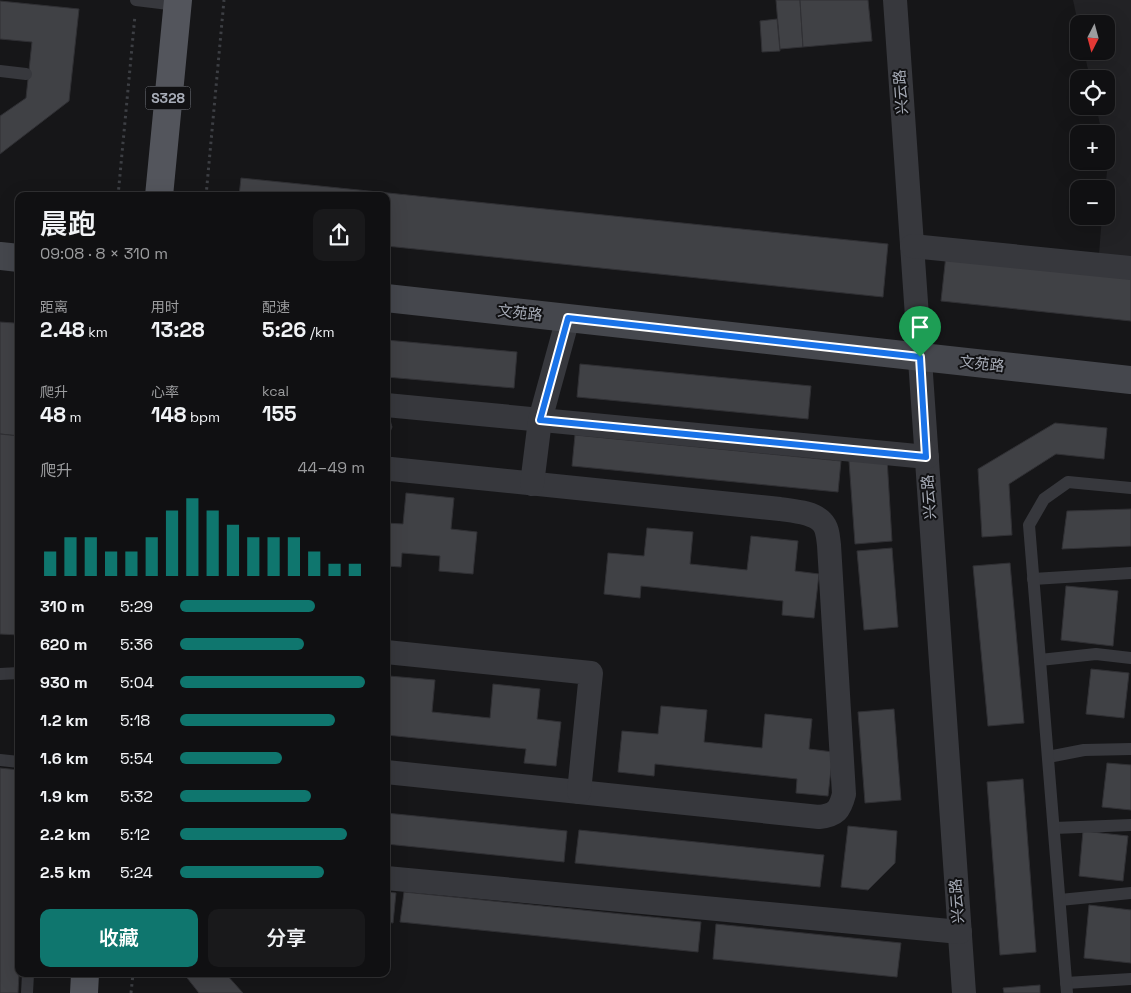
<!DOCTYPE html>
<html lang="zh">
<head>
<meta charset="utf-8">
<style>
	body { margin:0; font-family:"Space Grotesk","Noto Sans SC",sans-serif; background:#19191b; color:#f1f3f6; height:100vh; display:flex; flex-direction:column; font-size:19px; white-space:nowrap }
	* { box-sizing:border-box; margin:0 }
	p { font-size:16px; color:#9c9d9f }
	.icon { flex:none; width:28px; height:28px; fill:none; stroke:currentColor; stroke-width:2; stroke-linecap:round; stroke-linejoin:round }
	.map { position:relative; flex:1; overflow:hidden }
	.panel { position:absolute; left:15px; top:192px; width:375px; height:785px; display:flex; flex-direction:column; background:#101012; border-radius:10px; box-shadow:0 5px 20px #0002,0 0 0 1px #303032 }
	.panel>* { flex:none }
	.needle { width:32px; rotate:186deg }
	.tools { position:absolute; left:1070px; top:15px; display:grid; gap:10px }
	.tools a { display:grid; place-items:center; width:45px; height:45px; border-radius:10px; background:#101012; box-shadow:0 5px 20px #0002,0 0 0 1px #303032; font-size:25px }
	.pin { position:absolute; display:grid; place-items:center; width:42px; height:42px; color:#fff; margin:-51px -21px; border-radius:50% 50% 50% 0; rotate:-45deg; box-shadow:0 0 5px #0007 }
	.pin .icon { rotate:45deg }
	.round { display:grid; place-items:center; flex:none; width:52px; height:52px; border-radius:10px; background:#19191b }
	.summary { display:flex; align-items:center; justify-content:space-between; height:85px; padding:0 25px }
	h1 { font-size:28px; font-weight:600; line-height:38px }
	.metrics { display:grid; grid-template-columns:repeat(3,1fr); gap:8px; height:85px; padding:5px 25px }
	.metrics div { display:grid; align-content:center }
	.metrics b { font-size:21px; font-weight:600 }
	.metrics small { font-size:14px; font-weight:400 }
	.metrics p { font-size:14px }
	.chart { height:140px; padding:10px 25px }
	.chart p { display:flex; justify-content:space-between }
	.chart svg { width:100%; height:90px; margin-top:5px; stroke:#0f766e; stroke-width:6 }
	.primary-button { display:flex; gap:10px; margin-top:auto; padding:10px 25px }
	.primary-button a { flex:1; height:58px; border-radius:10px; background:#0f766e; color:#fff; font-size:20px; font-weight:600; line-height:58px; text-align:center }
	.primary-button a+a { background:#19191b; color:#f1f3f6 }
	ul { padding:0 25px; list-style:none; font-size:16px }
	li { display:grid; grid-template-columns:80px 60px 1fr; align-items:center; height:38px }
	li i { height:12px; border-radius:6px; background:#0f766e }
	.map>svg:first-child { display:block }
	.built { fill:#222225 }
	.building { fill:#404145; stroke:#303034 }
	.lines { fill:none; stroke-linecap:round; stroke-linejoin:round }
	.path { stroke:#3d3f44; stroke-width:3; stroke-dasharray:2.5 4; stroke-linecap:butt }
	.lane { stroke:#37383d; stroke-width:12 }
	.street { stroke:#37383d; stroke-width:24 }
	.secondary { stroke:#45474d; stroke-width:28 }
	.primary { stroke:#53555c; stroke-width:28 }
	.route-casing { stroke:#fff; stroke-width:10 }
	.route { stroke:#1a73e8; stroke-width:6 }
	.labels { text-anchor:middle; stroke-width:4; stroke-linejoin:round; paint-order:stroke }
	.shield { fill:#111113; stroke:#7b7e86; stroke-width:1 }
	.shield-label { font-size:14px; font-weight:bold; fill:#a8adb8 }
	.street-label { font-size:15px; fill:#a8adb8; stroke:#111113 }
</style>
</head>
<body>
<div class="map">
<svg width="1131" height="993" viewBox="0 0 1131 993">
	<rect width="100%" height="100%" fill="#161618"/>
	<!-- built -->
	<path class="built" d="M1073,0h58v258l-32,-4 3,-38h4l-1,-27 3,-26 -2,-8v-21h-4l-6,-28h10v-27h-16l-6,-28h22v-27h-27v4z"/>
	<!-- building -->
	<g class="building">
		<path d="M776,0h24l3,47 -23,2z"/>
		<path d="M800,0h68l4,41 -69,6z"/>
		<path d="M0,1l79,8 -10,92 -69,53v-38l26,-18 6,-56 -32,-3z"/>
		<path d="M777,19l3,32 -18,1 -2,-31z"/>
		<path d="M241,178l647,66 -5,53 -497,-51v-50h-147z"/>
		<path d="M946,255l185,20v46l-190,-20z"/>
		<path d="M0,322l14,1 5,6v107l-19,-2z"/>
		<path d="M386,340l131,12 -3,36 -128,-11z"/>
		<path d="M580,364l231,22 -3,33 -231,-22z"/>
		<path d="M386,413h2l4,14 -6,15z"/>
		<path d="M1055,423l52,5 -3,31 -48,-5 -47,30 3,51 -30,2 -4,-68z"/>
		<path d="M0,434l19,2v199l-19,-1z"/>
		<path d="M575,435l266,26 -3,31 -266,-26z"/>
		<path d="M887,458l5,83 -37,3 -6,-83z"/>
		<path d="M406,493l48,5 -3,31 26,3 -4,42 -34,-3 1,-15 -38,-3 -1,14 -15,-1v-43l17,1z"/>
		<path d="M1131,509v37l-69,3 5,-38z"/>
		<path d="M647,528l46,4 -3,32 57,6 4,-34 47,5 -3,30 24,3 -5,44 -32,-3 1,-14 -142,-15 -1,12 -36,-4 4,-41 36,3z"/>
		<path d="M892,548l6,79 -34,3 -7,-79z"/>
		<path d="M1010,563l14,160 -36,3 -15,-160z"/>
		<path d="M1066,586l52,5 -5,55 -52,-6z"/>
		<path d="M1091,669l38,4 -5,45 -38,-4z"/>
		<path d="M389,676l46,4 -3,32 58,6 3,-34 47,5 -3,30 24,3 -5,44 -32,-3 2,-14 -140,-14v-33z"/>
		<path d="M661,706l46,4 -3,32 58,6 3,-34 47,5 -3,30 24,3 -5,44 -32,-3 1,-14 -142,-15 -1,12 -36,-4 4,-41 36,3z"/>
		<path d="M894,709l7,91 -36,3 -7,-91z"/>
		<path d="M1107,763l24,2v45l-29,-3z"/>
		<path d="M0,768l19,2v204l-1,19h-18z"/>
		<path d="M1023,779l13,173 -36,3 -13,-173z"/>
		<path d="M386,813l181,18 -3,31 -178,-18z"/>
		<path d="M848,826l49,5 -2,32 -27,27 -27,-3z"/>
		<path d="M579,830l245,25 -4,32 -245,-24z"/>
		<path d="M1083,831l45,5 -5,45 -44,-5z"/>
		<path d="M386,892l10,1 -3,30 -7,-1z"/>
		<path d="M404,892l297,30 -3,30 -298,-30z"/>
		<path d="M1089,905l42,5v53l-47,-5z"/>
		<path d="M716,924l185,19 -4,34 -184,-18z"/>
		<path d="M184,974h42l17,19h-44z"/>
		<path d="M1040,985v8h-36l-1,-5z"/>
	</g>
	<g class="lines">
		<!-- path -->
		<g class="path">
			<path d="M118,196l17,-181"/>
			<path d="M206,196l18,-196"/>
			<path d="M131,993l2,-19"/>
		</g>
		<!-- lane -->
		<g class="lane">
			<path d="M136,0l41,5"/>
			<path d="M0,71l26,3"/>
			<path d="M1033,579l98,-6"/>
			<path d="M1040,660l56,-6 35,4"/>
			<path d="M0,674l19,-1"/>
			<path d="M1048,757l36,-7 47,-1"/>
			<path d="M0,760l19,2"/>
			<path d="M1054,828l77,-3"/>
			<path d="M1060,900l71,-7"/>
			<path d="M1066,983l65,-4"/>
			<path d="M27,993l1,-19"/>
			<path d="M1067,993l-38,-468 15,-26 24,-17 63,6"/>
		</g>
		<!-- street -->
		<g class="street">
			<path d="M895,0l69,993"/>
			<path d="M912,246l219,22"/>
			<path d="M386,405l541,52"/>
			<path d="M386,470l5,-1 389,40c13,2 33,3 42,13 6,6 6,16 7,23l15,249c-4,16 -8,21 -25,23l-433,-45"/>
			<path d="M532,484l8,-64 28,-102"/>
			<path d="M386,652l205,21 -12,119"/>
			<path d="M386,878l574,54"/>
		</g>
		<!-- secondary -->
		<g class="secondary">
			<path d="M0,256l19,2"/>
			<path d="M386,298l745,82"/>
		</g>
		<!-- primary -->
		<g class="primary">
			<path d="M159,196l19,-196"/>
			<path d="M84,993l1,-19"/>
		</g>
	</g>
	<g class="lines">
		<defs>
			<path id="route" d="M568,318l352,39 6,100 -386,-37z"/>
		</defs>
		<!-- route casing -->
		<use href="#route" class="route-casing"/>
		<!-- route -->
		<use href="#route" class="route"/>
	</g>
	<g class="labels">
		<!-- shield labels -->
		<rect class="shield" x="145.5" y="86.5" width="45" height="23" rx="4"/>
		<g class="shield-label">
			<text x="168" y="103">S328</text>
		</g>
		<!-- street labels -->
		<g class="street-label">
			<text transform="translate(901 92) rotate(-94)" y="5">兴云路</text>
			<text transform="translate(520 313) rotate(6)" y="5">文苑路</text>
			<text transform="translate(982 364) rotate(6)" y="5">文苑路</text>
			<text transform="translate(929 497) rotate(-94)" y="5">兴云路</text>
			<text transform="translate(957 901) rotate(-94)" y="5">兴云路</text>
		</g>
	</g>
</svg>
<div class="tools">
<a><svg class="needle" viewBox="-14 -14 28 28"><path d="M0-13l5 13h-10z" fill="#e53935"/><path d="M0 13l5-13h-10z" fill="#9c9d9f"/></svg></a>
<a><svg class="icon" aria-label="locate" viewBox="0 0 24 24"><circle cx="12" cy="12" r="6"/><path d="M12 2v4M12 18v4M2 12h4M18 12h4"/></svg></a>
<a>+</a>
<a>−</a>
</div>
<div class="pin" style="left:920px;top:357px;background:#1e9e55"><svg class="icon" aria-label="arrive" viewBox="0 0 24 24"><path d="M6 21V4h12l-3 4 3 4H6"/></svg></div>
<section class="panel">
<div class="summary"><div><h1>晨跑</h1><p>09:08 · 8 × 310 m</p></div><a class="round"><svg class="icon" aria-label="share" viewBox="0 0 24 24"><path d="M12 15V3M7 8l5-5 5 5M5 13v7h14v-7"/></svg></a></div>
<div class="metrics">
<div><p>距离</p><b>2.48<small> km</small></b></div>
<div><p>用时</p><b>13:28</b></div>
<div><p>配速</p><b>5:26<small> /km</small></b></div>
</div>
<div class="metrics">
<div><p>爬升</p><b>48<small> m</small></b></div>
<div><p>心率</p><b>148<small> bpm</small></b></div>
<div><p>kcal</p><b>155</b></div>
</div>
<div class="chart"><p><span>爬升</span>44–49 m</p>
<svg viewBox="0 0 160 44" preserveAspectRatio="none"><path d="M5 44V32M15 44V25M25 44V25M35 44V32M45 44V32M55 44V25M65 44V12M75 44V6M85 44V12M95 44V19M105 44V25M115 44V25M125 44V25M135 44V32M145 44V38M155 44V38"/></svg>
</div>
<ul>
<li><b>310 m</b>5:29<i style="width:73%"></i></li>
<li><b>620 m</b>5:36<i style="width:67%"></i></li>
<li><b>930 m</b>5:04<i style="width:100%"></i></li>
<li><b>1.2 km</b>5:18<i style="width:84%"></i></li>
<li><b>1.6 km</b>5:54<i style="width:55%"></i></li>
<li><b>1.9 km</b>5:32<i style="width:71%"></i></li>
<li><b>2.2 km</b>5:12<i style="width:90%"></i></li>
<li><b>2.5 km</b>5:24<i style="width:78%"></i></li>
</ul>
<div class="primary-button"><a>收藏</a><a>分享</a></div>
</section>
</div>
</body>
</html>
